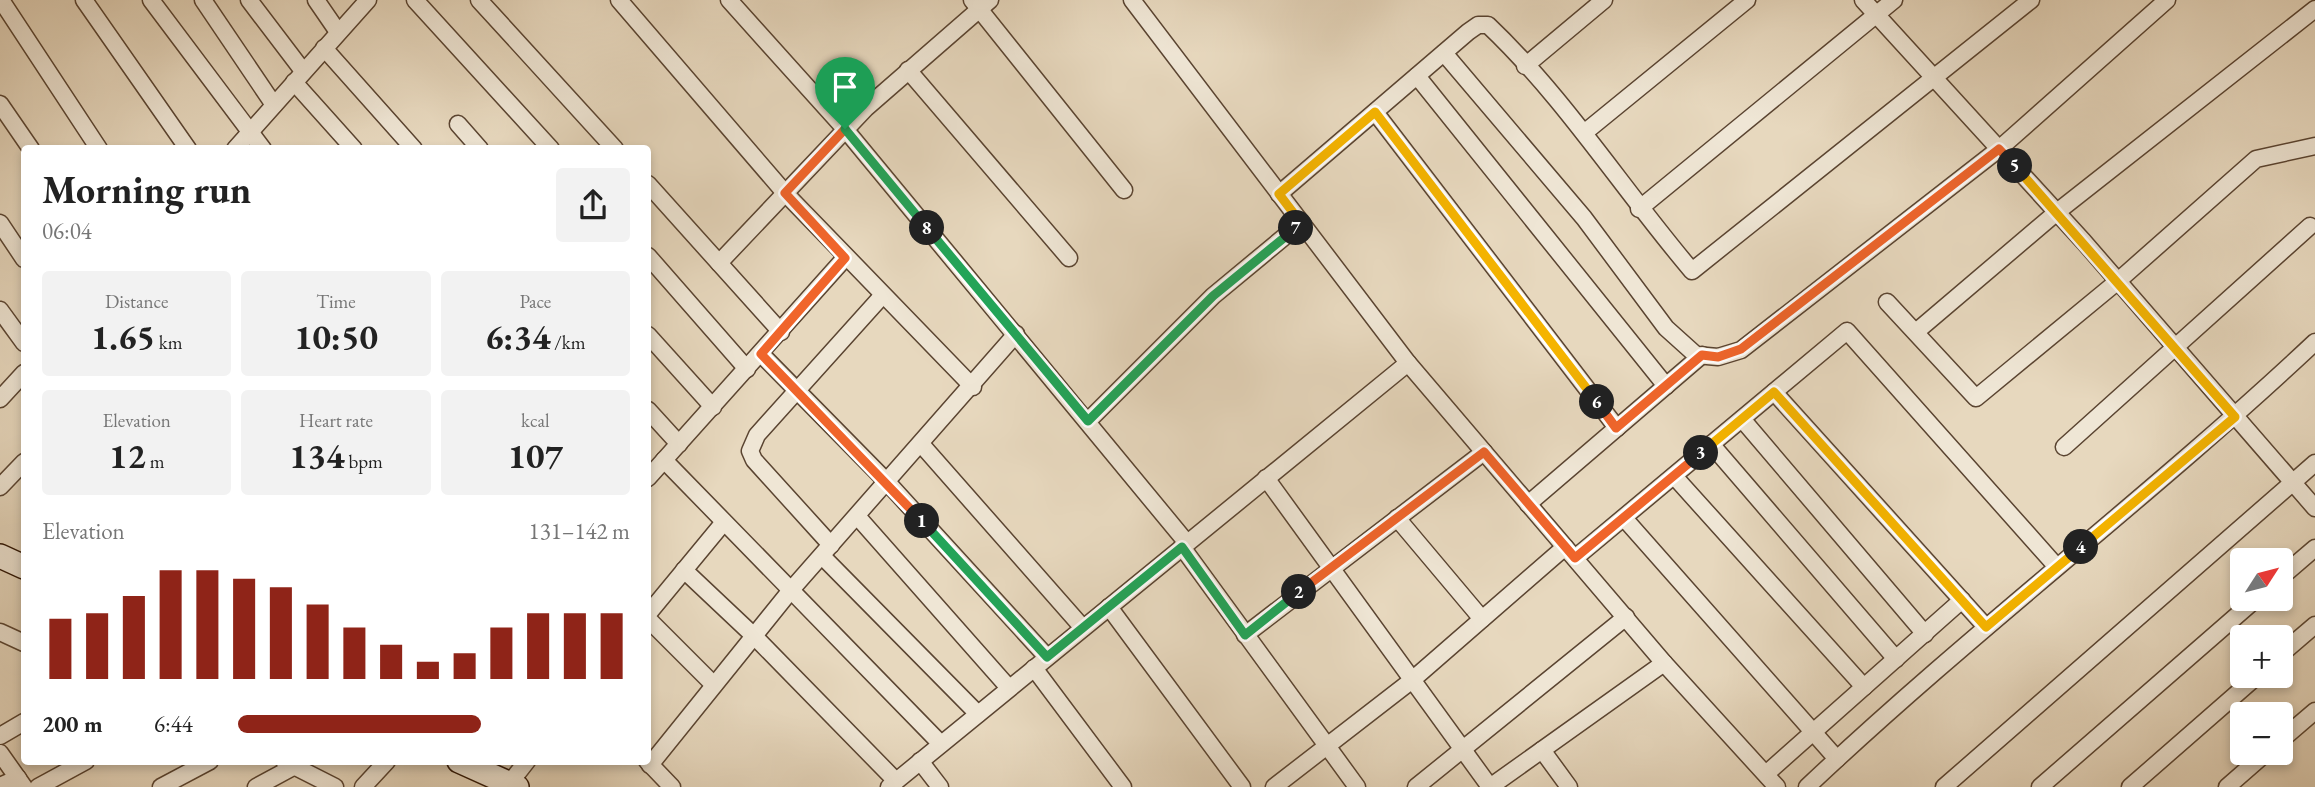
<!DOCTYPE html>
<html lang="en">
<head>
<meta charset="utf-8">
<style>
	body { margin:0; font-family:"EB Garamond",serif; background:#f2f2f2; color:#222; height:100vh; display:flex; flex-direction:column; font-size:26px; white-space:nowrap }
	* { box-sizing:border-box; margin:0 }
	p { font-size:23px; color:#767676 }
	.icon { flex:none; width:38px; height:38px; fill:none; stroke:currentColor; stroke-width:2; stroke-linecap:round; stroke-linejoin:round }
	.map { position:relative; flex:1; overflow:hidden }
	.details { position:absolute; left:21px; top:145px; width:630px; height:620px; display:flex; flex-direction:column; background:#fff; border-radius:7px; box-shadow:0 4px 10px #0003 }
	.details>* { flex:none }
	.needle { width:46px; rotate:54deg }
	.fabs { position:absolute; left:2230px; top:548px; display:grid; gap:14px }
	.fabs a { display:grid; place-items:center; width:63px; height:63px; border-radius:7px; background:#fff; box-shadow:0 4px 10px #0003; font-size:35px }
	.pin { position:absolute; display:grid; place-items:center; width:60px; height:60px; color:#fff; margin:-72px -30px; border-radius:50% 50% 50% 0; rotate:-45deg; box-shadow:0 0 7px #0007 }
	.pin .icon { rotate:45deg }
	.km { position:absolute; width:35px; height:35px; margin:-18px; border-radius:50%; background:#222; color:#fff; font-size:19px; line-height:35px; text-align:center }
	.round { display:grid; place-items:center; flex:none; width:74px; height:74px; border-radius:7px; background:#f2f2f2 }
	.head { display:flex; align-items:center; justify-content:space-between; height:119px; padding:0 21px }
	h1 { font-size:38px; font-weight:700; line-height:52px }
	.metrics { display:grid; grid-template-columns:repeat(3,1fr); gap:10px; height:119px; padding:7px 21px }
	.metrics div { display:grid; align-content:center; border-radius:7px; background:#f2f2f2; text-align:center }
	.metrics b { font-size:35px; font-weight:700 }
	.metrics small { font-size:19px; font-weight:400 }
	.metrics p { font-size:19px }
	.chart { height:196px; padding:14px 21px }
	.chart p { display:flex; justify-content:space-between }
	.chart svg { width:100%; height:126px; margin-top:7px; stroke:#8f2418; stroke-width:6 }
	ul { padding:0 21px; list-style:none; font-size:23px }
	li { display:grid; grid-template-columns:112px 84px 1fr; align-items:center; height:52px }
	li i { height:18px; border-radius:9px; background:#8f2418 }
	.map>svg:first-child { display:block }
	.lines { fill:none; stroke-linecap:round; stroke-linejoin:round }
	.street-casing { stroke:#5a4431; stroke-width:19 }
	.secondary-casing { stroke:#2b1202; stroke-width:26 }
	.street { stroke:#efe6d5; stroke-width:16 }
	.secondary { stroke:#efe6d5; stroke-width:23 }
	.split-1-casing { stroke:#fff; stroke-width:14 }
	.split-2-casing { stroke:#fff; stroke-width:14 }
	.split-3-casing { stroke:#fff; stroke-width:14 }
	.split-4-casing { stroke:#fff; stroke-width:14 }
	.split-5-casing { stroke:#fff; stroke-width:14 }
	.split-6-casing { stroke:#fff; stroke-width:14 }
	.split-7-casing { stroke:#fff; stroke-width:14 }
	.split-8-casing { stroke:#fff; stroke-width:14 }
	.split-9-casing { stroke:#fff; stroke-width:14 }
	.split-1 { stroke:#f0652b; stroke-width:9 }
	.split-2 { stroke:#22a559; stroke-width:9 }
	.split-3 { stroke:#f0652b; stroke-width:9 }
	.split-4 { stroke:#f5b400; stroke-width:9 }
	.split-5 { stroke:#f5b400; stroke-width:9 }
	.split-6 { stroke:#f0652b; stroke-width:9 }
	.split-7 { stroke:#f5b400; stroke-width:9 }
	.split-8 { stroke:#22a559; stroke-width:9 }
	.split-9 { stroke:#22a559; stroke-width:9 }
</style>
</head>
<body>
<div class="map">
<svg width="2315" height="787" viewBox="0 0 2315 787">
	<rect width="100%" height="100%" fill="#e7d8be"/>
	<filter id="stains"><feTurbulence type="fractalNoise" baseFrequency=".00286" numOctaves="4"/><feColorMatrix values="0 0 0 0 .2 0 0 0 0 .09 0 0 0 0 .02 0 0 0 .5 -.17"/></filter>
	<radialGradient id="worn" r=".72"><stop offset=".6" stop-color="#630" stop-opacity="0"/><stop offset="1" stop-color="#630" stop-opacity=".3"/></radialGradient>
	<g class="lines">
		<defs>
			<g id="street">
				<path d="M1,0l98,149"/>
				<path d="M84,0l104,149"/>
				<path d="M151,0l112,149"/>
				<path d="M203,0l71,105"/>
				<path d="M249,0l54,71"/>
				<path d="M316,0l22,32"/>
				<path d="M415,0l136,149"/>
				<path d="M479,0l136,149"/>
				<path d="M619,0l166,193 188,194"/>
				<path d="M729,0l116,129 342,414"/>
				<path d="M972,0l152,190"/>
				<path d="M1863,0l221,242 231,266"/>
				<path d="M324,48l90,101"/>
				<path d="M1444,53l140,165 82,110 30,27 22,2 23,-7 258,-201 168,-149"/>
				<path d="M1525,66l79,-66"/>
				<path d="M908,70l161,188"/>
				<path d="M1417,76l249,310"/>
				<path d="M294,82l60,67"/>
				<path d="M0,104l31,45"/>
				<path d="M1375,112l242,316"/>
				<path d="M458,124l22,25"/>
				<path d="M1584,133l163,-133"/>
				<path d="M235,149l133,-149"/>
				<path d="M648,184l133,148"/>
				<path d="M1279,194l189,-162 10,-7h10c77,73 135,165 204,246l339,-271"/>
				<path d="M1639,209l255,-209"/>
				<path d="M0,223l24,36"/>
				<path d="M648,256l99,113"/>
				<path d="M719,263l147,-155 124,-108"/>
				<path d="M1887,302l89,96 142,-117 138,-122 59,-13"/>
				<path d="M0,310l24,33"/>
				<path d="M1917,331l140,-119 258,-203"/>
				<path d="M648,335l65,72"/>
				<path d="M761,354l126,128 160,175"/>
				<path d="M1408,363l256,300 113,124"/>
				<path d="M1774,392l212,235"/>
				<path d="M0,399l24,-26"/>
				<path d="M648,410l31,34"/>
				<path d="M1742,419l183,215"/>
				<path d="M1088,421l125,-125 88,-73"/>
				<path d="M921,444l162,184"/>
				<path d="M1711,444l185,215"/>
				<path d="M2064,447l246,-221"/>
				<path d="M664,460l277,284"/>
				<path d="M1674,476l190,211"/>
				<path d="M648,478l197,-220"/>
				<path d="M1266,478l224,309 174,-124"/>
				<path d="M0,487l24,-25"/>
				<path d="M1528,504l174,-149"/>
				<path d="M857,516l152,172"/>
				<path d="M1397,518l85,101"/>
				<path d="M1624,518l213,241"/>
				<path d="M831,545l-77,-85 -4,-9 7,-16 125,-139"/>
				<path d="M1182,547l175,240"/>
				<path d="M822,556l156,158"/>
				<path d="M1575,558l272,-227 210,236"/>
				<path d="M684,570l70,66 142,145"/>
				<path d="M2280,578l35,-30"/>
				<path d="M1109,607l133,180"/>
				<path d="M648,614l76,-92"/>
				<path d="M648,619l66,66"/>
				<path d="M0,632l24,11"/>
				<path d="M1245,635l239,-183"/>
				<path d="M2280,655l35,-30"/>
				<path d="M1034,668l89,119"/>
				<path d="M0,736l24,-14"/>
				<path d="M2280,741l35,-30"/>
				<path d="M1542,750l27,37"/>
				<path d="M0,753l24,34"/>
				<path d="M284,761l51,26"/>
				<path d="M647,761l25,26"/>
				<path d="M920,761l20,26"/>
				<path d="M650,765l141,-175 225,-256"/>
				<path d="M1767,773l195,-173"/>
				<path d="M509,784l18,-23"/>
				<path d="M0,786l18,-8"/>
				<path d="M38,787l48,-26"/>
				<path d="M161,787l49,-26"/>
				<path d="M256,787l39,-21"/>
				<path d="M363,787l24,-26"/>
				<path d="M889,787l519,-424 -276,-363"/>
				<path d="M1274,787l137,-106 154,-134"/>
				<path d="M1416,787l210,-170"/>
				<path d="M1807,787c164,-155 344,-291 508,-445"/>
				<path d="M1944,787l371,-324"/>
				<path d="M2040,787l217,-189"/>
				<path d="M2130,787l127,-111"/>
				<path d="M2227,787l40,-35"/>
			</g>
			<g id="secondary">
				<path d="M0,556l24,11"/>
				<path d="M459,761l58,26"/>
			</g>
		</defs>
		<!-- street casing -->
		<use href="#street" class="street-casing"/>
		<!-- secondary casing -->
		<use href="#secondary" class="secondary-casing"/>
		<!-- street -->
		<use href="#street" class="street"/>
		<!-- secondary -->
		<use href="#secondary" class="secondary"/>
	</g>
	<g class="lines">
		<defs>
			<path id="split-1" d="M845,129l-60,64 60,65 -84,96 161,167"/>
			<path id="split-2" d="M922,521l125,136 135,-110 63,88 54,-43"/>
			<path id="split-3" d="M1299,592l185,-140 91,106 126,-105"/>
			<path id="split-4" d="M1701,453l73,-61 212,235 95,-80"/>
			<path id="split-5" d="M2015,166l220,251 -154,130"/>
			<path id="split-6" d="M1597,402l19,26 86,-73 16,2 23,-8 258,-200 16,17"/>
			<path id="split-7" d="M1296,228l5,-5 -22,-29 96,-82 222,290"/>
			<path id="split-8" d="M927,228l161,193 125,-125 83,-68"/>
			<path id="split-9" d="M845,129l82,99"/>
		</defs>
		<!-- split-1 casing -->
		<use href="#split-1" class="split-1-casing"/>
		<!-- split-2 casing -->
		<use href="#split-2" class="split-2-casing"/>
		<!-- split-3 casing -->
		<use href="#split-3" class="split-3-casing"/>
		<!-- split-4 casing -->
		<use href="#split-4" class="split-4-casing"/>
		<!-- split-5 casing -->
		<use href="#split-5" class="split-5-casing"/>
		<!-- split-6 casing -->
		<use href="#split-6" class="split-6-casing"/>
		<!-- split-7 casing -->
		<use href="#split-7" class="split-7-casing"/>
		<!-- split-8 casing -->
		<use href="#split-8" class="split-8-casing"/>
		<!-- split-9 casing -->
		<use href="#split-9" class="split-9-casing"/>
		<!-- split-1 -->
		<use href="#split-1" class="split-1"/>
		<!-- split-2 -->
		<use href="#split-2" class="split-2"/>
		<!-- split-3 -->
		<use href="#split-3" class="split-3"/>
		<!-- split-4 -->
		<use href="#split-4" class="split-4"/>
		<!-- split-5 -->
		<use href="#split-5" class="split-5"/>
		<!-- split-6 -->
		<use href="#split-6" class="split-6"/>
		<!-- split-7 -->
		<use href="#split-7" class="split-7"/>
		<!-- split-8 -->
		<use href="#split-8" class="split-8"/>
		<!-- split-9 -->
		<use href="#split-9" class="split-9"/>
	</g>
	<rect width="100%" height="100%" filter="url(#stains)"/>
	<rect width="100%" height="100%" fill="url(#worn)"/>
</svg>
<div class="fabs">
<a><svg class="needle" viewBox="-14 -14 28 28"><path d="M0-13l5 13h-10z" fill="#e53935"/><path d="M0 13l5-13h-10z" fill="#767676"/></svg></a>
<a>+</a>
<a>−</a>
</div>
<div class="pin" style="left:845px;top:129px;background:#1e9e55"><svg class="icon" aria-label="arrive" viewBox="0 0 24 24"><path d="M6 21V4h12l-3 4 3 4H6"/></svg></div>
<b class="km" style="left:922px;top:521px">1</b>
<b class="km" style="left:1299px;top:592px">2</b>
<b class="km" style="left:1701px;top:453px">3</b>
<b class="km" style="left:2081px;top:547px">4</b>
<b class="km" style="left:2015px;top:166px">5</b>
<b class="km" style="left:1597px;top:402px">6</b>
<b class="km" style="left:1296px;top:228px">7</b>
<b class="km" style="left:927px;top:228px">8</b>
<section class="details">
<div class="head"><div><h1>Morning run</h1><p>06:04</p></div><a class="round"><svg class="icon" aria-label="share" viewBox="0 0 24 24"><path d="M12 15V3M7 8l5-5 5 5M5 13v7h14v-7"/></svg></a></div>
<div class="metrics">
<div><p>Distance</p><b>1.65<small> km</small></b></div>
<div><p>Time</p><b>10:50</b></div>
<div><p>Pace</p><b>6:34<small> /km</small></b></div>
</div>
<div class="metrics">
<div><p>Elevation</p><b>12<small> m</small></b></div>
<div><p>Heart rate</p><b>134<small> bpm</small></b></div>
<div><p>kcal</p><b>107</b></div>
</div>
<div class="chart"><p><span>Elevation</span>131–142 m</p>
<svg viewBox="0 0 160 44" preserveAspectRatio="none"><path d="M5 44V23M15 44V21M25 44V15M35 44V6M45 44V6M55 44V9M65 44V12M75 44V18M85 44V26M95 44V32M105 44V38M115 44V35M125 44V26M135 44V21M145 44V21M155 44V21"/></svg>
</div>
<ul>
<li><b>200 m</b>6:44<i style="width:62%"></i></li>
</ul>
</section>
</div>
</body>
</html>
